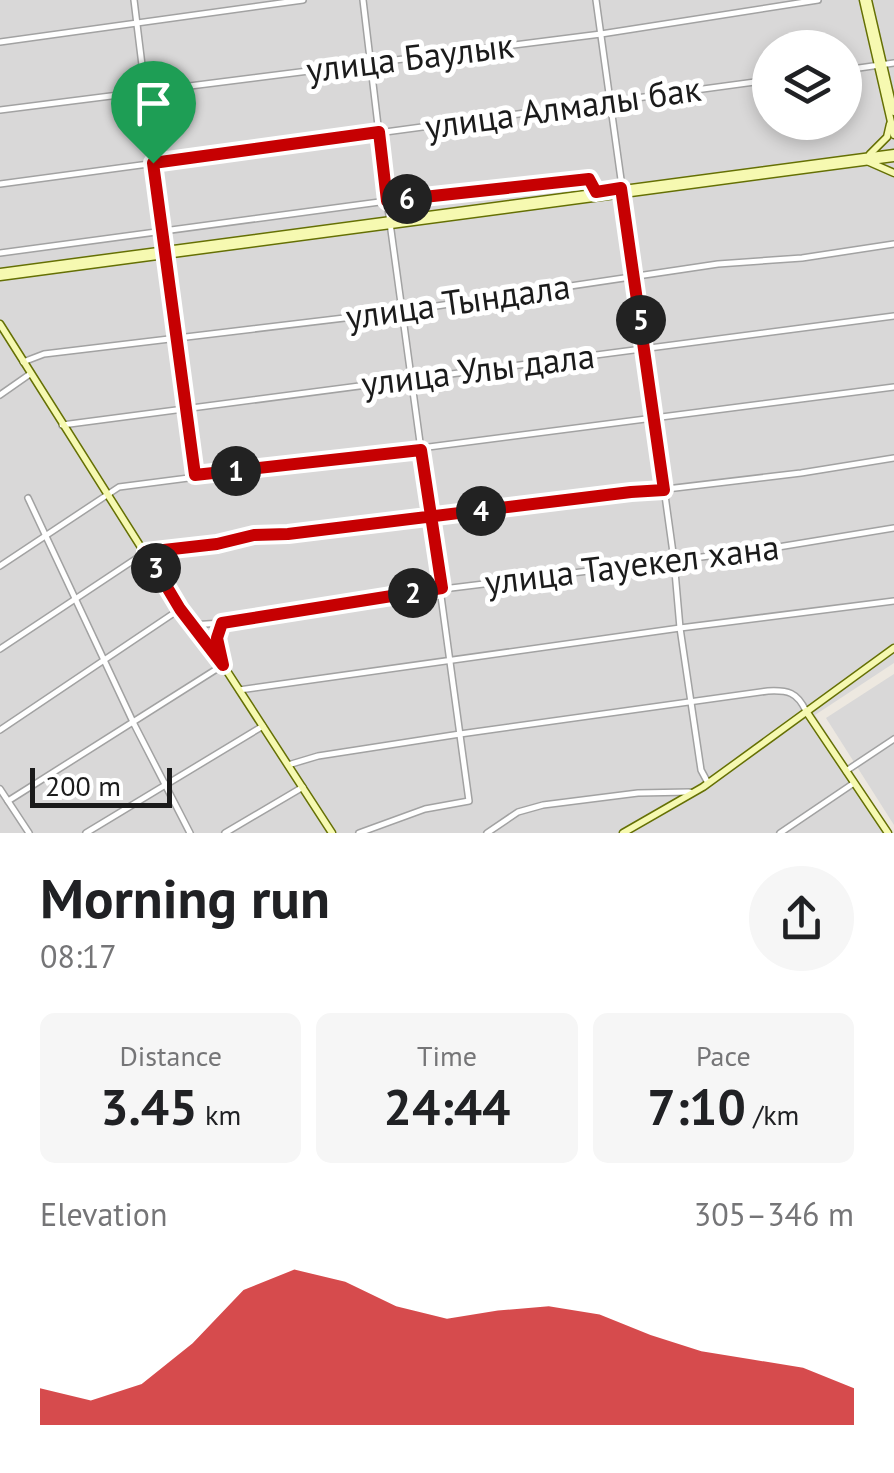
<!DOCTYPE html>
<html lang="en">
<head>
<meta charset="utf-8">
<style>
	body { margin:0; font-family:"PT Sans",sans-serif; background:#f6f6f6; color:#202124; height:100vh; display:flex; flex-direction:column; font-size:38px; white-space:nowrap }
	* { box-sizing:border-box; margin:0 }
	p { font-size:32px; color:#757577 }
	.icon { flex:none; width:55px; height:55px; fill:none; stroke:currentColor; stroke-width:2; stroke-linecap:round; stroke-linejoin:round }
	.map { position:relative; height:833px; overflow:hidden }
	.side { display:flex; flex-direction:column; background:#fff; flex:1 }
	.side>* { flex:none }
	.tools { position:absolute; left:752px; top:30px; display:grid; gap:20px }
	.tools a { display:grid; place-items:center; width:110px; height:110px; border-radius:50%; background:#fff; box-shadow:0 5px 15px #0003; font-size:50px }
	.scale { position:absolute; left:30px; bottom:25px; width:142px; box-sizing:border-box; padding-left:10px; border:5px solid #1b1b1b; border-top:0; font-size:28px; line-height:35px; white-space:nowrap; color:#1b1b1b; -webkit-text-stroke:8px #fff; paint-order:stroke }
	.pin { position:absolute; display:grid; place-items:center; width:85px; height:85px; color:#fff; margin:-102px -42px; border-radius:50% 50% 50% 0; rotate:-45deg; box-shadow:0 0 10px #0007 }
	.pin .icon { rotate:45deg }
	.km { position:absolute; width:50px; height:50px; margin:-25px; border-radius:50%; background:#222; color:#fff; font-size:28px; line-height:50px; text-align:center }
	.round { display:grid; place-items:center; flex:none; width:105px; height:105px; border-radius:52px; background:#f6f6f6 }
	.overview { display:flex; align-items:center; justify-content:space-between; height:170px; padding:0 40px }
	h1 { font-size:55px; font-weight:800; line-height:75px }
	.figures { display:grid; grid-template-columns:repeat(3,1fr); gap:15px; height:170px; padding:10px 40px }
	.figures div { display:grid; align-content:center; border-radius:15px; background:#f6f6f6; text-align:center }
	.figures b { font-size:50px; font-weight:800 }
	.figures small { font-size:28px; font-weight:400 }
	.figures p { font-size:28px }
	.chart { height:280px; padding:20px 40px }
	.chart p { display:flex; justify-content:space-between }
	.chart svg { width:100%; height:180px; margin-top:10px; fill:#c60002; opacity:.7 }
	.map>svg:first-child { display:block }
	.residential { fill:#d9d8d8; fill-rule:evenodd }
	.lines { fill:none; stroke-linecap:round; stroke-linejoin:round }
	.street-casing { stroke:#a2a2a2; stroke-width:8 }
	.secondary-casing { stroke:#657004; stroke-width:9 }
	.street { stroke:#fff; stroke-width:5 }
	.secondary { stroke:#f6f9b1; stroke-width:6 }
	.route-casing { stroke:#fff; stroke-width:20 }
	.route { stroke:#c60002; stroke-width:12 }
	.labels { text-anchor:middle; stroke-width:10; stroke-linejoin:round; paint-order:stroke }
	.street-label { font-size:35px; fill:#1b1b1b; stroke:#fff }
</style>
</head>
<body>
<div class="map">
<svg width="894" height="833" viewBox="0 0 894 833">
	<rect width="100%" height="100%" fill="#ede8e0"/>
	<!-- residential -->
	<g class="residential">
		<path d="M0,0h894v663l-79,52 76,118h-891zM770,48h75v74h-75z"/>
		<path d="M894,674v151l-68,-107z"/>
	</g>
	<g class="lines">
		<defs>
			<g id="street">
				<path d="M134,0l50,407 11,68"/>
				<path d="M596,0l78,560 6,68 21,142 7,13"/>
				<path d="M0,42l303,-42"/>
				<path d="M845,70l49,-7"/>
				<path d="M0,110l601,-76 217,-34"/>
				<path d="M0,184l770,-104"/>
				<path d="M0,253l387,-52 197,-21 8,3 4,9"/>
				<path d="M23,362l21,-8 359,-43 315,-47 84,-6 92,-14"/>
				<path d="M0,395l30,-21"/>
				<path d="M62,425l832,-109"/>
				<path d="M28,498l106,226 56,109"/>
				<path d="M0,566l119,-79 775,-100"/>
				<path d="M191,625l31,-2 221,-34 323,-40 128,-21"/>
				<path d="M0,649l146,-97c48,0 94,-16 142,-18l513,-61 93,-15"/>
				<path d="M239,690l441,-62 214,-27"/>
				<path d="M0,730l180,-121"/>
				<path d="M288,765l30,-9 142,-22 308,-43c20,-1 29,1 38,20"/>
				<path d="M846,771l48,-32"/>
				<path d="M0,789l29,44"/>
				<path d="M8,801l215,-136 -6,-27 4,-14"/>
				<path d="M86,833l177,-107"/>
				<path d="M225,833l78,-46"/>
				<path d="M359,833l66,-24 44,-8 -82,-600 -24,-201"/>
				<path d="M487,833l31,-21 25,-7 95,-12 52,-1"/>
				<path d="M780,833l74,-50"/>
			</g>
			<g id="secondary">
				<path d="M863,0l31,135"/>
				<path d="M868,0l26,112"/>
				<path d="M870,154l17,-17 3,-13"/>
				<path d="M869,162l25,11"/>
				<path d="M0,272l894,-119"/>
				<path d="M0,277l894,-119"/>
				<path d="M0,324l180,285 43,56 109,168"/>
				<path d="M806,711l82,122"/>
				<path d="M623,833l80,-46 191,-139"/>
			</g>
		</defs>
		<!-- street casing -->
		<use href="#street" class="street-casing"/>
		<!-- secondary casing -->
		<use href="#secondary" class="secondary-casing"/>
		<!-- street -->
		<use href="#street" class="street"/>
		<!-- secondary -->
		<use href="#secondary" class="secondary"/>
	</g>
	<g class="lines">
		<defs>
			<path id="route" d="M153,163l42,312 226,-25 21,138 -220,35 -5,15 6,27 -43,-56 -34,-57 71,-8 37,-9 34,-1 343,-42 33,-2 -43,-302 -25,4 -7,-13 -202,22 -8,-69 -226,31"/>
		</defs>
		<!-- route casing -->
		<use href="#route" class="route-casing"/>
		<!-- route -->
		<use href="#route" class="route"/>
	</g>
	<g class="labels">
		<!-- street labels -->
		<g class="street-label">
			<text transform="translate(410 58) rotate(-7)" y="12">улица Баулык</text>
			<text transform="translate(563 108) rotate(-8)" y="12">улица Алмалы бак</text>
			<text transform="translate(458 302) rotate(-8)" y="12">улица Тындала</text>
			<text transform="translate(478 370) rotate(-7)" y="12">улица Улы дала</text>
			<text transform="translate(632 565) rotate(-7)" y="12">улица Тауекел хана</text>
		</g>
	</g>
</svg>
<div class="tools">
<a><svg class="icon" aria-label="layers" viewBox="0 0 24 24"><path d="M12 4l9 5-9 5-9-5zM3 14l9 5 9-5"/></svg></a>
</div>
<div class="scale">200 m</div>
<div class="pin" style="left:153px;top:163px;background:#1e9e55"><svg class="icon" aria-label="arrive" viewBox="0 0 24 24"><path d="M6 21V4h12l-3 4 3 4H6"/></svg></div>
<b class="km" style="left:236px;top:471px">1</b>
<b class="km" style="left:413px;top:593px">2</b>
<b class="km" style="left:156px;top:568px">3</b>
<b class="km" style="left:481px;top:511px">4</b>
<b class="km" style="left:641px;top:320px">5</b>
<b class="km" style="left:407px;top:199px">6</b>
</div>
<section class="side">
<div class="overview"><div><h1>Morning run</h1><p>08:17</p></div><a class="round"><svg class="icon" aria-label="share" viewBox="0 0 24 24"><path d="M12 15V3M7 8l5-5 5 5M5 13v7h14v-7"/></svg></a></div>
<div class="figures">
<div><p>Distance</p><b>3.45<small> km</small></b></div>
<div><p>Time</p><b>24:44</b></div>
<div><p>Pace</p><b>7:10<small> /km</small></b></div>
</div>
<div class="chart"><p><span>Elevation</span>305–346 m</p>
<svg viewBox="0 0 160 44" preserveAspectRatio="none"><path d="M0 44V35L10 38L20 34L30 24L40 11L50 6L60 9L70 15L80 18L90 16L100 15L110 17L120 22L130 26L140 28L150 30L160 35V44z"/></svg>
</div>
</section>
</body>
</html>
